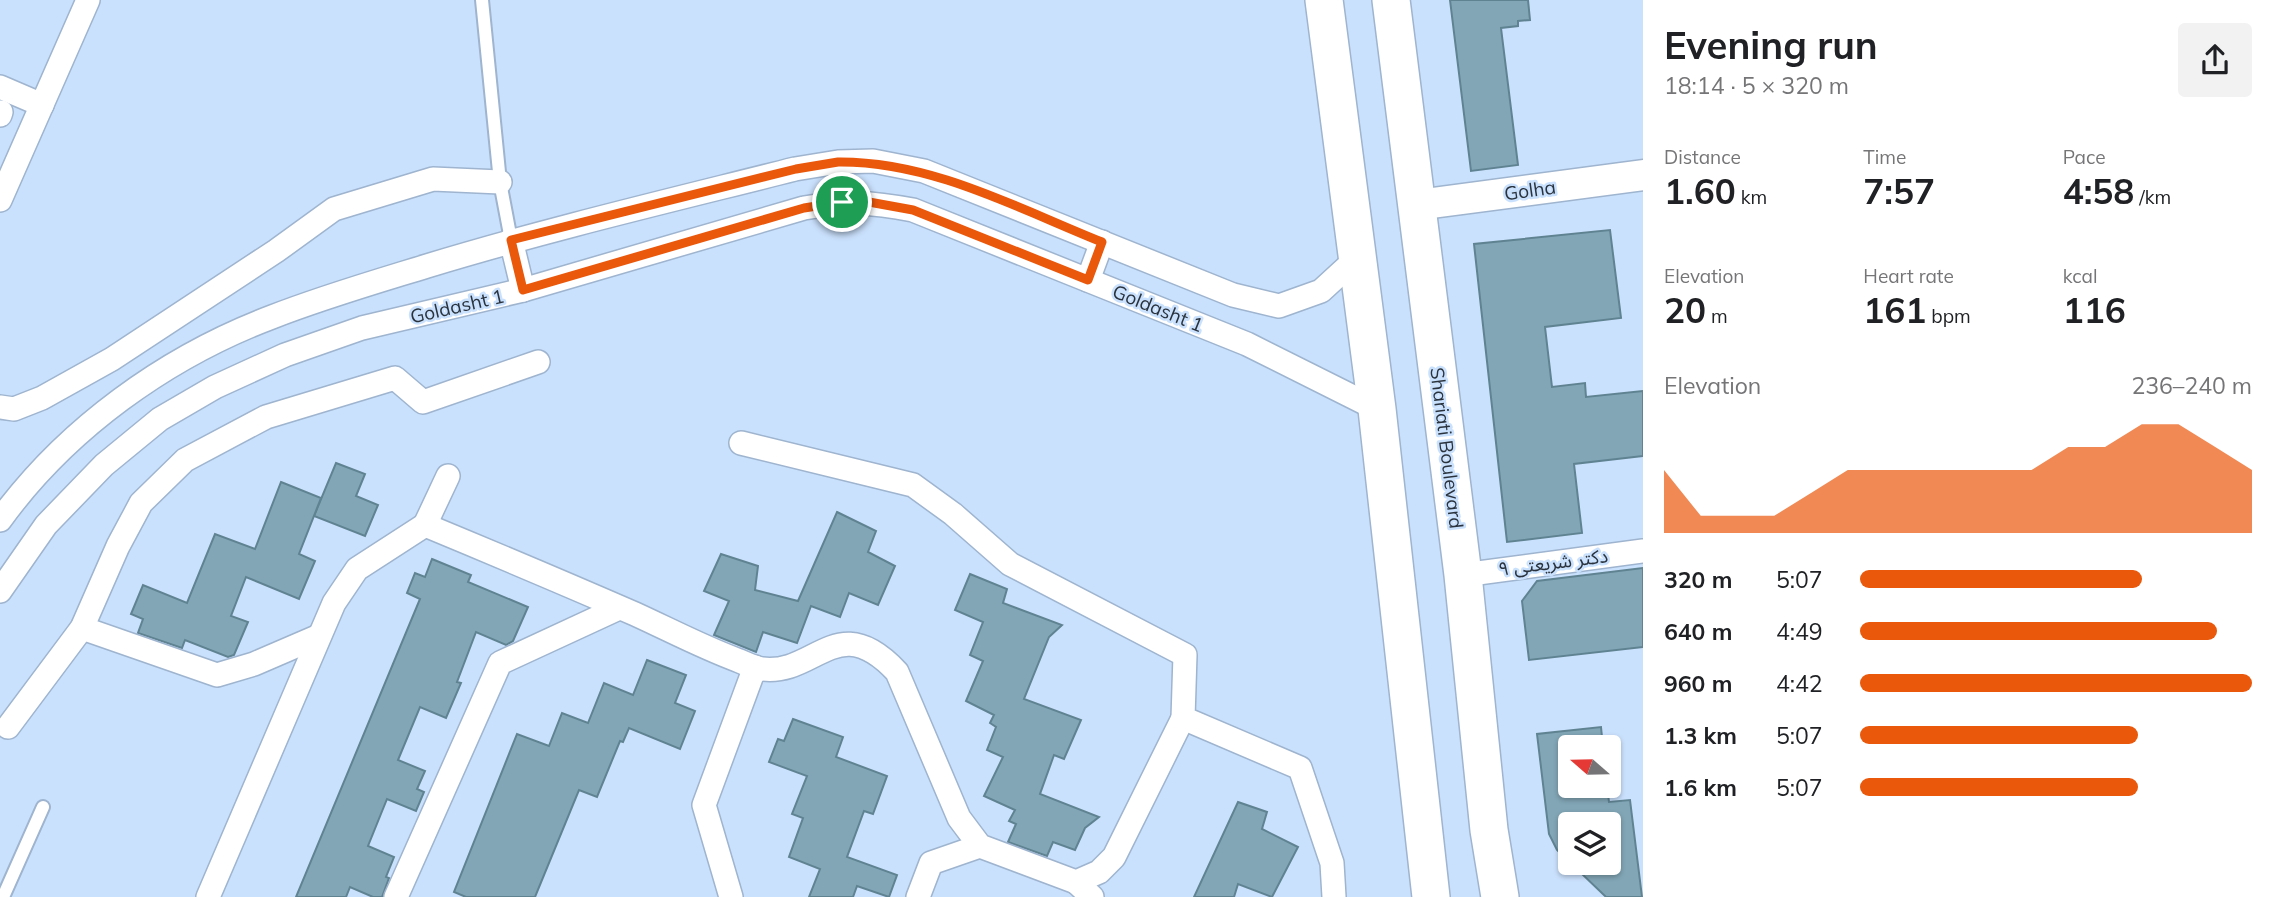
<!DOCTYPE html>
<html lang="en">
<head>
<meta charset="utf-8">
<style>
	body { margin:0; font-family:Mulish,"Noto Sans Arabic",sans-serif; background:#f2f2f2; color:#202124; height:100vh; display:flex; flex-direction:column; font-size:26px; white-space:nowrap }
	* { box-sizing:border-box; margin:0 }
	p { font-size:23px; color:#757577 }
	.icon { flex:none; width:38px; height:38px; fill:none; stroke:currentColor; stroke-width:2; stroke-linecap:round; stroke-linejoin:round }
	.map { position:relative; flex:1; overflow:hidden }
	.drawer { display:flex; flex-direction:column; background:#fff; width:630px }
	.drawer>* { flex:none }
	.needle { width:46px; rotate:290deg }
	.tools { position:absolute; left:1558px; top:735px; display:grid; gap:14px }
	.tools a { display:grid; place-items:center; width:63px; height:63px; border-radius:7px; background:#fff; box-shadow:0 2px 5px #0004; font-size:35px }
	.pin { position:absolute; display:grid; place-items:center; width:60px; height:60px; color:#fff; margin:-30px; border:4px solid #fff; border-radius:50%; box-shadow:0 2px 7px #0007 }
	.round { display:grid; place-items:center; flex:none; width:74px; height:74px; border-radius:7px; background:#f2f2f2 }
	.head { display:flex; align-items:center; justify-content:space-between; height:119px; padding:0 21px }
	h1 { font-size:38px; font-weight:700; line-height:52px }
	.stats { display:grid; grid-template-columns:repeat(3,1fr); gap:10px; height:119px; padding:7px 21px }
	.stats div { display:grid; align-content:center }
	.stats b { font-size:35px; font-weight:700 }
	.stats small { font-size:19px; font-weight:400 }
	.stats p { font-size:19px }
	.chart { height:196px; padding:14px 21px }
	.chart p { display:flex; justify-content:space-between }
	.chart svg { width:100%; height:126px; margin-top:7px; fill:#ea580c; opacity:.7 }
	ul { padding:0 21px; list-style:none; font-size:23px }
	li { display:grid; grid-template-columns:112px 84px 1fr; align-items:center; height:52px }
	li i { height:18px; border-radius:9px; background:#ea580c }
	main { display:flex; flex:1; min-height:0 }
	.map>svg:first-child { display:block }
	.building { fill:#82a6b6; stroke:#608392; stroke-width:2; fill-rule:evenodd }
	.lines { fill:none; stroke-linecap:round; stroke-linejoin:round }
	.service-casing { stroke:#9eb4cf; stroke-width:16 }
	.minor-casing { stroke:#9eb4cf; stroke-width:26 }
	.tertiary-casing { stroke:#9eb4cf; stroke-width:33 }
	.primary-casing { stroke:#9eb4cf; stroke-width:40 }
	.service { stroke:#fff; stroke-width:12 }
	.minor { stroke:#fff; stroke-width:23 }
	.tertiary { stroke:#fff; stroke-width:30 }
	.primary { stroke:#fff; stroke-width:37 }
	.route-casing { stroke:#fff; stroke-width:14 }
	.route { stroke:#ea580c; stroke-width:9 }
	.labels { text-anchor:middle; stroke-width:5; stroke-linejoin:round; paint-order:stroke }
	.street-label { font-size:19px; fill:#2a333d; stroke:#cae1fd }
</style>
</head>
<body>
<main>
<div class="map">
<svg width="1643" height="897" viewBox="0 0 1643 897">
	<rect width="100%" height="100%" fill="#cae1fd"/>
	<!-- building -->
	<g class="building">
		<path d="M1450,0h78l2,20 -12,1v5l-17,2 17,137 -47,6z"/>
		<path d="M1610,230l11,88 -76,9 7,60 33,-4 1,14 57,-6v65l-69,8 8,69 -75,9 -33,-298z"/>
		<path d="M336,463l29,11 -9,22 22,9 -13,31 -51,-20z"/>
		<path d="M281,482l40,16 -22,56 16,7 -16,38 -53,-22 -15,39 17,6 -14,33 -6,2 -43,-17 -3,8 -44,-15 5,-14 -12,-5 12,-29 44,18 28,-69 40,15z"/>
		<path d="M837,512l39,19 -8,21 27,14 -17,39 -29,-12 -9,24 -29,-11 -14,37 -34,-11 -7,20 -42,-17 15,-34 -25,-10 17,-37 37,12 -3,24 43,11z"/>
		<path d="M432,559l39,16 -3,7 60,25 -15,34 -7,4 -30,-13 -19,50 4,1 -15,35 -26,-11 -22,53 27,11 -8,18 7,3 -8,19 -29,-12 -19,47 26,11 -8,20 3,1 -7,19h-9l-23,-10 -4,10h-50l124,-298 -13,-6 8,-20 10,4z"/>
		<path d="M1643,568v79l-114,13 -7,-59 15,-20z"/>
		<path d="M970,574l37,15 -4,14 59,22 -13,12 -25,62 57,21 -17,39 -10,-4 -14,39 59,23 -14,11 -10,22 -22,-8 -6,14 -39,-14 8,-18 -7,-3 6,-11 -31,-14 19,-39 -16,-7 9,-23 -6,-4 4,-8 -28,-14 17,-40 -13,-6 13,-33 -28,-12z"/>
		<path d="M647,660l39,15 -11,28 20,8 -15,38 -51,-21 -6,14 -3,-1 -23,56 -18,-7 -44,107h-69l-12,-5 63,-158 32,12 13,-33 26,10 16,-40 29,12z"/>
		<path d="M793,719l50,18 -7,20 51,19 -14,38 -9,-3 -17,46 50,18 -8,22 -32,-11 -4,11h-44l11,-28 -31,-12 14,-39 -11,-4 15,-38 -38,-14 9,-23 6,2z"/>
		<path d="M1601,727l2,20h-33v39h37l2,16 21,-2 12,97h-36l-49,-47 -8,-16 -12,-100zM1570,824h38v39h-38z"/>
		<path d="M1238,802l29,10 -5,17 36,18 -26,50 -34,-13 -4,13h-40z"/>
	</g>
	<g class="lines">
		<defs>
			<g id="service">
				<path d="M482,0l18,182 11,58"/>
				<path d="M3,897l40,-90"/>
			</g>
			<g id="minor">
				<path d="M0,87l42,18"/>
				<path d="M0,115l1,-3"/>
				<path d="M0,200l88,-200"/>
				<path d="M511,240l12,50"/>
				<path d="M1088,280l14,-38"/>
				<path d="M0,407l14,2 28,-11 70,-39 164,-108 58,-42 99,-30 67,3"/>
				<path d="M741,443l172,42 40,29 57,50 175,91 -2,63 117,50 32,95 2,34"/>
				<path d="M0,520c66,-91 166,-163 272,-203 51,-20 103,-35 155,-51 122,-37 245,-66 368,-97l43,-7 35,-1 51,10 309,124 46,11 42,-15 36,-33"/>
				<path d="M425,525l23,-49"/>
				<path d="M1463,575l180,-24"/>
				<path d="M0,591l46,-66 58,-60 56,-46 55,-32 70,-32 77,-27 161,-38 281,-82c43,-7 66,-6 109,2l334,134 130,65"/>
				<path d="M82,628l135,47 37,-11 65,-28"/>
				<path d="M8,727l74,-99 36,-82 23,-43 44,-43 81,-43 129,-39 28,24 115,-40"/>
				<path d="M1076,882l16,15"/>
				<path d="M208,897l126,-294 23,-34 68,-44c70,29 141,59 210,89 35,16 67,33 102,46 8,3 17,8 25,9 54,7 75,-61 135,3l62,146 21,28 96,36 23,-10 15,-15 69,-139"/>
				<path d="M396,897l104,-234 119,-55"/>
				<path d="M731,897l-27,-92 51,-138"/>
				<path d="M918,897l13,-34 49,-17"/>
			</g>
			<path id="tertiary" d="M1417,205l226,-30"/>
			<g id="primary">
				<path d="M1324,0l53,409 54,488"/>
				<path d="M1391,0l72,575 26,255 11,67"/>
			</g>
		</defs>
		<!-- service casing -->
		<use href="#service" class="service-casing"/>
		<!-- minor casing -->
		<use href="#minor" class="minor-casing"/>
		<!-- tertiary casing -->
		<use href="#tertiary" class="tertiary-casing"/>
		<!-- primary casing -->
		<use href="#primary" class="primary-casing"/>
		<!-- service -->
		<use href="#service" class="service"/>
		<!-- minor -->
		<use href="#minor" class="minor"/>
		<!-- tertiary -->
		<use href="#tertiary" class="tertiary"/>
		<!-- primary -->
		<use href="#primary" class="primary"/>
	</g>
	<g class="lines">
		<defs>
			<path id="route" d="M838,162c93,-1 179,46 264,80l-14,38 -175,-70 -44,-8h-27l-38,6 -281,82 -12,-50 285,-71z"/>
		</defs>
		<!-- route casing -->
		<use href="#route" class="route-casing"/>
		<!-- route -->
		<use href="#route" class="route"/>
	</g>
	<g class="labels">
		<!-- street labels -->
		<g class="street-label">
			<text transform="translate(1530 190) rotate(-8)" y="7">Golha</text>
			<text transform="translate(457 306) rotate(-13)" y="7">Goldasht 1</text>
			<text transform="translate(1158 308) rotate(22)" y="7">Goldasht 1</text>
			<text transform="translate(1447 448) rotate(83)" y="7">Shariati Boulevard</text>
			<text transform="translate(1553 562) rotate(-7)" y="7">دکتر شریعتی ۹</text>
		</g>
	</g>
</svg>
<div class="tools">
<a><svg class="needle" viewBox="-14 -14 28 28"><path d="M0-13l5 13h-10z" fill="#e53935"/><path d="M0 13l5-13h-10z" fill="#757577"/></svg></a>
<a><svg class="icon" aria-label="layers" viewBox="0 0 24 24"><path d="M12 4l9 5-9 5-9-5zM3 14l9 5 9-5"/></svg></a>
</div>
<div class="pin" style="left:842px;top:202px;background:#1e9e55"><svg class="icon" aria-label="arrive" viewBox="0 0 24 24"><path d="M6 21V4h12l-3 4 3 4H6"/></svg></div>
</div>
<section class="drawer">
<div class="head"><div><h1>Evening run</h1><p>18:14 · 5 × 320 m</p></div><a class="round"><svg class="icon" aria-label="share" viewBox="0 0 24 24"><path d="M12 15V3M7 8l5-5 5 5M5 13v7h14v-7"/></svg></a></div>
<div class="stats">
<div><p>Distance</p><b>1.60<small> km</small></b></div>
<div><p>Time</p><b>7:57</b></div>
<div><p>Pace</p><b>4:58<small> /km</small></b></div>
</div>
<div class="stats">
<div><p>Elevation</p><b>20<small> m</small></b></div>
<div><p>Heart rate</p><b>161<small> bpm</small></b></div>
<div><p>kcal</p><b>116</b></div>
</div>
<div class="chart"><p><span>Elevation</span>236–240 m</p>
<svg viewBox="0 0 160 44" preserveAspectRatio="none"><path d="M0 44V22L10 38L20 38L30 38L40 30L50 22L60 22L70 22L80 22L90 22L100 22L110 14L120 14L130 6L140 6L150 14L160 22V44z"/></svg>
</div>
<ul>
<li><b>320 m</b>5:07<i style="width:72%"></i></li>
<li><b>640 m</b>4:49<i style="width:91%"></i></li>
<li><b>960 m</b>4:42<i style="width:100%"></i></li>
<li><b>1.3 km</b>5:07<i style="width:71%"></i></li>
<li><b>1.6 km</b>5:07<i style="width:71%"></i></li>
</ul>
</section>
</main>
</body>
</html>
